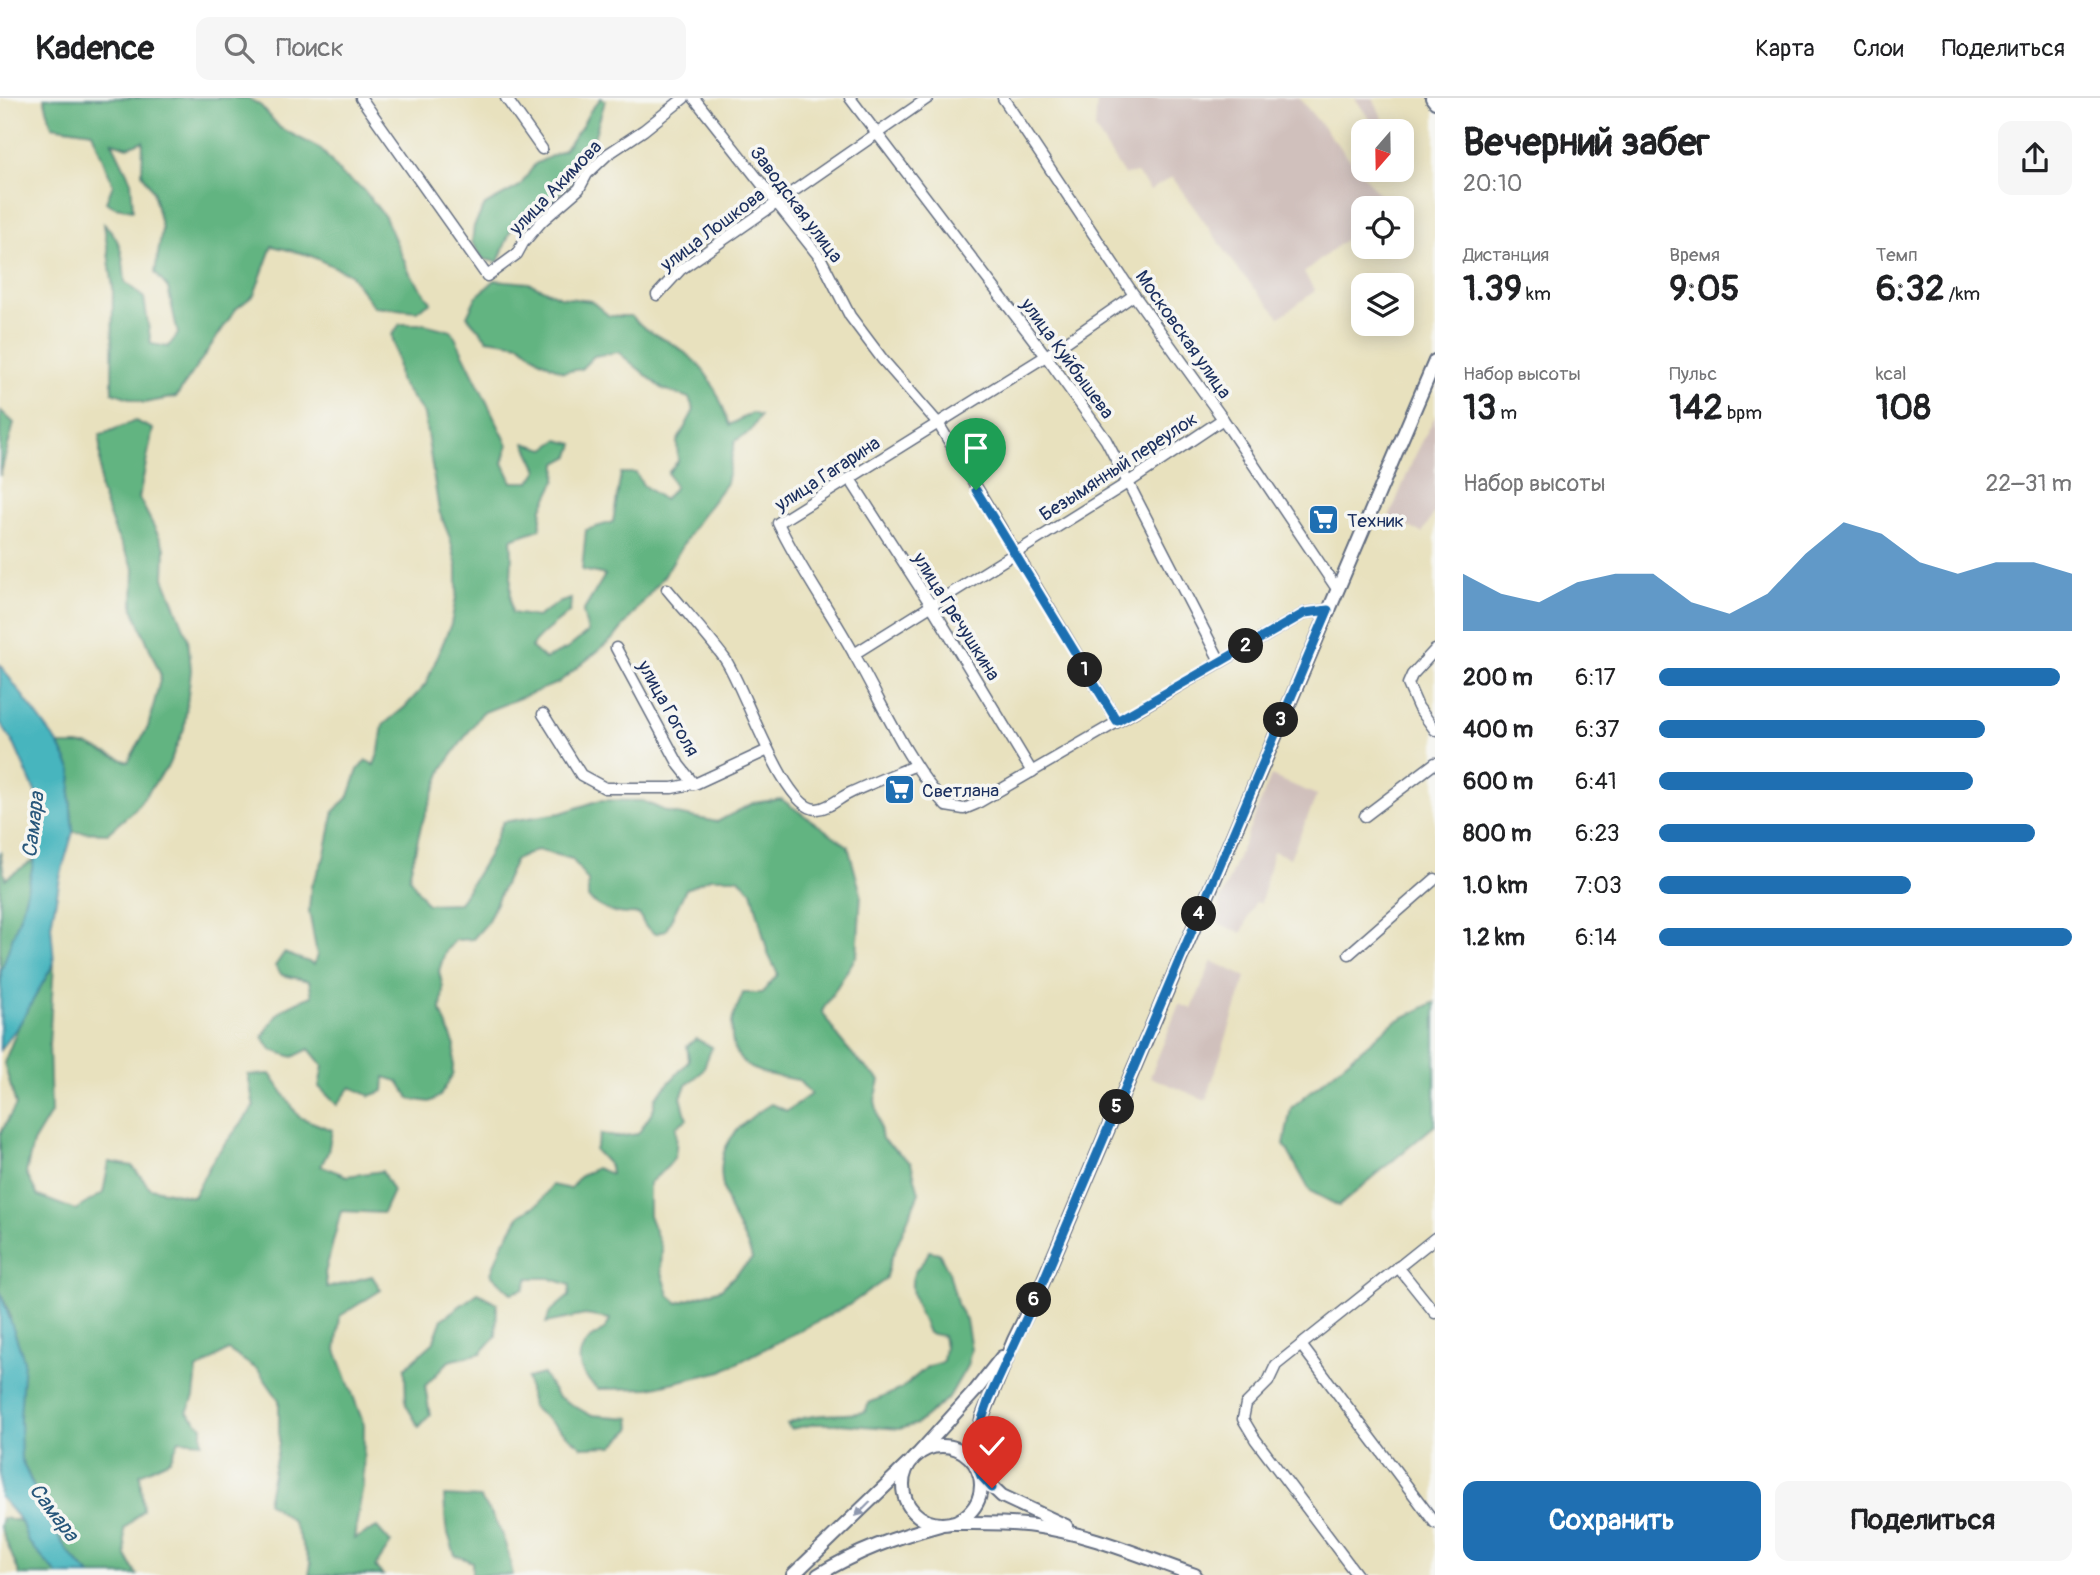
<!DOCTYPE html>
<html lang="ru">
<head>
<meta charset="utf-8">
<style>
	body { margin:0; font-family:Pangolin,sans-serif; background:#f6f6f6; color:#202124; height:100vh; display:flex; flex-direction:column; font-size:26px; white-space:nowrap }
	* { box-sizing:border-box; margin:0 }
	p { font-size:23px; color:#757577 }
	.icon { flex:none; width:38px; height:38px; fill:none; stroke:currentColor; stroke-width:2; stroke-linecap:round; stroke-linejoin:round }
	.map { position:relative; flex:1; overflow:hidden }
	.drawer { display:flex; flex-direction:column; background:#fff; width:665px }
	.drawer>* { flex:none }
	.needle { width:46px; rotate:200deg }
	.tools { position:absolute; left:1351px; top:21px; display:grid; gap:14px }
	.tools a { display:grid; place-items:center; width:63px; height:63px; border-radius:14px; background:#fff; box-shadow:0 4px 18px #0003; font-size:35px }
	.pin { position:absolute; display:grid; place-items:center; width:60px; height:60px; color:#fff; margin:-72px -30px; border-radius:50% 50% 50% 0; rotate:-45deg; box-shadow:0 0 7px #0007 }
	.pin .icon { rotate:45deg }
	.km { position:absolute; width:35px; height:35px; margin:-18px; border-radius:50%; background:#222; color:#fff; font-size:19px; line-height:35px; text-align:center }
	.round { display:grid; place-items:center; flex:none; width:74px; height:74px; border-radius:14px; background:#f6f6f6 }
	.summary { display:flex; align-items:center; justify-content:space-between; height:119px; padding:0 28px }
	h1 { font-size:38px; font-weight:700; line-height:52px }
	.figures { display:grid; grid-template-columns:repeat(3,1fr); gap:10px; height:119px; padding:7px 28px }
	.figures div { display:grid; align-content:center }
	.figures b { font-size:35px; font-weight:700 }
	.figures small { font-size:19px; font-weight:400 }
	.figures p { font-size:19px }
	.chart { height:196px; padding:14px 28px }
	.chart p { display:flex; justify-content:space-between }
	.chart svg { width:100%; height:126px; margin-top:7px; fill:#1f6fb2; opacity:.7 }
	.primary-button { display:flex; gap:14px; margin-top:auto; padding:14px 28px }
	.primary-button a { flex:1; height:80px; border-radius:14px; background:#1f6fb2; color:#fff; font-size:28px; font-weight:700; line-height:80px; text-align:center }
	.primary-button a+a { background:#f6f6f6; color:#202124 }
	ul { padding:0 28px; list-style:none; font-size:23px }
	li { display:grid; grid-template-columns:112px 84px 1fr; align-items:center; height:52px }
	li i { height:18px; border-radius:9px; background:#1f6fb2 }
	header { display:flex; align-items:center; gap:42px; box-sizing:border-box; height:98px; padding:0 35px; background:#fff; border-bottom:2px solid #e0e0e0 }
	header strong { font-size:33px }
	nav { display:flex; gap:38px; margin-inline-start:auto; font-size:24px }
	.search { width:490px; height:63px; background:#f6f6f6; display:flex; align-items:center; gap:18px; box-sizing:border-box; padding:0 24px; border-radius:14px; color:#757577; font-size:26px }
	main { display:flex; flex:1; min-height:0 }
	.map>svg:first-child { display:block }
	.industrial { fill:#d0c0bc }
	.forest { fill:#62b481; stroke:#3e7270; stroke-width:2 }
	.water { fill:#46b5be; stroke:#30728e; stroke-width:2 }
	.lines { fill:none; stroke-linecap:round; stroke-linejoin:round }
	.minor-casing { stroke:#636d80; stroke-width:13 }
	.major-casing { stroke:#636d80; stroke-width:16 }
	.minor { stroke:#fff; stroke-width:10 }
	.major { stroke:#fff; stroke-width:12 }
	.oneway { fill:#8d97ae }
	.route-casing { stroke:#fff; stroke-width:14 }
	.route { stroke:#1f6fb2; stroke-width:9 }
	.labels { text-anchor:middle; stroke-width:7; stroke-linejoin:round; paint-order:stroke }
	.street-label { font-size:19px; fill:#1b2f5e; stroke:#f6f6f2 }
	.poi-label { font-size:19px; fill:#1b2f5e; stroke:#f6f6f2; text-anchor:start }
	.water-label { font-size:21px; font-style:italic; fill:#28577b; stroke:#f6f6f2 }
</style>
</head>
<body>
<header>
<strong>Kadence</strong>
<div class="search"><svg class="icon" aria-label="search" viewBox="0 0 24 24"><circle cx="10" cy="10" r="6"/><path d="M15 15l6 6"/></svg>Поиск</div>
<nav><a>Карта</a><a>Слои</a><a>Поделиться</a></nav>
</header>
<main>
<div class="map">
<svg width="1435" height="1477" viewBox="0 0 1435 1477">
	<rect width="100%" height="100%" fill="#f6f6f2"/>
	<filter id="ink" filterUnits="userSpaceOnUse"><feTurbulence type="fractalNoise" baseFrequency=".0143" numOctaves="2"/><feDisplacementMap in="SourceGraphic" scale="14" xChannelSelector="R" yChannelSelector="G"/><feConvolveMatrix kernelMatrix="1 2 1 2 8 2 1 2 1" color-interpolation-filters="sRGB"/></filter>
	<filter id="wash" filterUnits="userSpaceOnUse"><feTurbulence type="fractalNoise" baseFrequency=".00686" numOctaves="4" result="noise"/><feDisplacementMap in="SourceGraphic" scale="28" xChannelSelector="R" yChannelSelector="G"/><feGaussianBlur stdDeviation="1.57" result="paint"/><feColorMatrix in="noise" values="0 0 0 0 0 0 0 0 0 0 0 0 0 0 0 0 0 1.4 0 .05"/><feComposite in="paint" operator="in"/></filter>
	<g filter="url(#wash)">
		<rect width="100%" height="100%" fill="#e8e1be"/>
		<!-- industrial -->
		<g class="industrial">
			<path d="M1097,0h202l89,107 -4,3h-21v17l-59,48 11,18 -35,26 -39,-44 -69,-96 -22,13 -13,-17 -13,2 -29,-46z"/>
			<path d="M1355,0h18l12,26 8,-2 7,9h-23z"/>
			<path d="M1435,318v96l-13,21 -33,-15 24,-58z"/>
			<path d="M1271,678l46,19 -27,63 -17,-7 -12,52 -6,-1 -13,31 -25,-10 4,-11 -2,-8z"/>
			<path d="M1212,863l34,16 -40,123 -56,-23 29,-73 13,5z"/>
		</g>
		<!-- forest -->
		<g class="forest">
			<path d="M44,0h204l13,8 19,22 41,21 21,26 21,14 22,28 24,55 22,30 -14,9 -43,-4 -24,-33 -41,-19 -37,-9 -18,49 -18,14 -60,88 -32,6 -32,-11 1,-104 -9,-64c19,16 19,35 21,58l19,16 7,46 17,3 10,-13 -10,-46 -13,-15 7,-44 -9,-38 -11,-18 1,-32 -15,6 -16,-5 19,39 2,29 -18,-3 -9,-5 7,-17 -21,-53 -40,-6z"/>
			<path d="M601,0l4,3 -11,37 -4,25 -48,48 -28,11 -16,40 -15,-3 -11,-17 2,-16 11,-21 35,-19 15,-22 29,-14 18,-24 8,-15z"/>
			<path d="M495,182l34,3 31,14 31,4 18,15h22c15,17 31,20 49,33 30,21 37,43 50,76l22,-12 8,3 -10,16 -15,9 -9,42 -29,39 -33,54 -50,62 -56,45 -76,30 -39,55 -22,58 -12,51 18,27 32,-1 29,-47 15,-34 58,-9 39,-13 43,1 24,11 50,10 36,-19 28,-4 67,47 13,48 -4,61 -35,56c15,28 33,49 58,69l-5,20 7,39 29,24 8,30 -28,66 -6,21 -36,25 -127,66 -72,17 -52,1c-14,-11 -25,-25 -14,-43 7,-11 22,-12 26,-27l-25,-4 -39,8 4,-11 19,-16 1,-11 -21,-7h-21l-4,11 -13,4 -20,-19 10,-27 19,-32 19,-12 13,-18 18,4 9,-12 17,-9 15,6 -1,-8 -15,-16 6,-16 15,3 22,-3 15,-23 3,-14 33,-36 -2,-15 9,-7 16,8 -10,25 -16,13 -5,12 6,22 -11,8c2,35 -1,33 -27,56v32l13,34 -1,20 8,26 9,8 43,-14 31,-30c-3,-16 -12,-26 -18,-40 -25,-55 -14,-85 37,-115l16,7 24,-17 -13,-14c-35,-6 -70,-9 -66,-56 0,-10 8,-21 11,-31h19l16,-19 -10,-20 -16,-63 -14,-13h-28l-24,11 -20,41 -11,4 -10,-8 -6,-12c-21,1 -35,-2 -51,-16v-17l-16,-22 -35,-9 -22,10 -28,63 -14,16 -18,1 -10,12 -6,19 4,17 -2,23 14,35 -3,30 -12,20 -10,6 -20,-3 -12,-18 -13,-4 -1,14 -14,5 -19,-9 -14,18 -18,-18 4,-21 -14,-17 -16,8 -22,-7 -8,-13c15,-28 20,-30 49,-41l-3,-15 -27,-6 -7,-9 9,-13 30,11 3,-9 -8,-44 2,-25 13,-28 10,-47 15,-15 9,-26 8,-10 8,5 5,-14 4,-26 22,-18 21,-23 25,-60 6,-32v-25l-7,-29 -11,-27 -15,-97 -25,-34 -2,-22 -5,-23 8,-11h24l28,7 56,114 -5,18 9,19h18l8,-12 -13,-27 20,6 13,-9 16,4 -4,12 -13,7 -1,17 -14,28 -2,21 -29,10c3,25 -3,49 1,74l25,4 21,-14 13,-4 -1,12c-13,13 -29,21 -39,36l14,12 22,-10 21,-17 -5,-20 22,-37 -23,-5 4,-40 27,-8 8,-49h15l7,12 21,15 11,-13 -7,-14 10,-12 -1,-19 17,-32 -5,-12 -26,-9 -45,-37 -24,4 -13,13 -18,3 -23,-12 -20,-16 -33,-5 -20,-23 9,-19z"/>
			<path d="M0,312l14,13 -14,53z"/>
			<path d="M135,323l18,8 -14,69 26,50 -1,30 24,60 3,32 -7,59 -16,37 -33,43 -27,24 -35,-1 -3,-35 2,-26 -13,-26h28l41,17 20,-35 13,-51 -28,-68 1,-40 -19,-36 -15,-43v-54z"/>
			<path d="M0,753l5,28 30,-20 -12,48 -21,64 -2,13z"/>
			<path d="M54,865l-5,82 2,68 -18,30 -7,30 12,23 37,14 28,-17 6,-31 23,4 18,22 43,9 21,-39 40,-51 -6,-32 22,-1 29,43 33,13 -4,22 -7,14 26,10 35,-5 11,20 -10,22 -42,-2 -16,62 2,15 45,-12 9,14 -41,26 -4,34 28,75 -1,60 -9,54 23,-12 14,16 -16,24 8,8h-74l2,-11 -19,-43 -25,-19 12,-58v-44l-21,-30 -30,-20 -31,20 -3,27 -7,15 15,15v15l-23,-2 -9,20 -30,14 3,36 -19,19 2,26 11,20h-47l-22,-23 -18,-30 -29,-63 -11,-144 -10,-24v-157l16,-29 -12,-42 15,-38z"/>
			<path d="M1435,904v123l-96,81 -29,-15 -26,-47 7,-36 103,-86z"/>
			<path d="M929,1153l10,2 10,19 9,35 8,13 5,29 -4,17 -18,31 -32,27 -18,5 -59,-5h-25l-24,5 -4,-5c25,-13 51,-7 78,-12l4,-9 32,-14 26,-22 16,-5 2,-15 -2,-11 -15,-3c-6,-16 -22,-42 -14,-59 4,-9 12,-13 15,-23z"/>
			<path d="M478,1195l19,10 -1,33 -15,17 -32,8 -24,25 5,29 -11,12 -13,-22 -1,-37 28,-25 9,-24z"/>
			<path d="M543,1276l14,22 33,19 40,3 1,11 -18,17 -31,1 -50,-40 -5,-29z"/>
			<path d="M444,1398l36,2c21,27 26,44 33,77h-41v-13l-17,-7 -9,-28z"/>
			<path d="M2,1420l19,3 7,20 30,34h-38l-20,-48z"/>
		</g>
		<!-- water -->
		<g class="water">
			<path d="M0,567l59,80 13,26 -2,26 3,35 -12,41 -10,52 3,38 -35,62 -19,25 1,-79 22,-64 19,-80 -2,-24 -25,-57 -15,-24z"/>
			<path d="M0,1193l24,69 -4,59 1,40 29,64 18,29 22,23h-32l-21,-23 -9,-11 -7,-20 -21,-24z"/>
		</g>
	</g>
	<g filter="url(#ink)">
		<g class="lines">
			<defs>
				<g id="minor">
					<path d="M361,0l126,178 30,-22 6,-11 19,-22 37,-32 8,-15 21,-20 36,-24 40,-32"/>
					<path d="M506,0l36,51"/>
					<path d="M694,0l127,161 29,57 33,44 55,63 179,298"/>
					<path d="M850,0l196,258 60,84 114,221"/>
					<path d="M1003,0l131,197 89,124 114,170"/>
					<path d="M657,197l23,-25 248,-172"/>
					<path d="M1134,197l-88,61 -268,167c22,46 52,87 76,131 30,53 52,106 92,152l18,3 12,-5 329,-191 23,-3"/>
					<path d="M850,381l81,126 101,167"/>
					<path d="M667,491c19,23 40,46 58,70 19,27 59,152 92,150 13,-1 22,-11 33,-16 21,-10 43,-18 64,-27"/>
					<path d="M616,550l63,117 15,19"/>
					<path d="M1435,552l-23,25 -4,9 10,23 17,23"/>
					<path d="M854,556l275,-172 94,-63"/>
					<path d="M543,616l38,61 24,13h67l25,-5 71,-33"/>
					<path d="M1365,718l70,-53"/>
					<path d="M1349,856l86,-75"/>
					<path d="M1398,1169l37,46"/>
					<path d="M1301,1247l134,178"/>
					<path d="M1357,1477l-102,-136 -12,-20 3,-15 22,-22 8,-17 159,-127"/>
				</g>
				<g id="major">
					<path d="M1432,0l3,4"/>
					<circle cx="942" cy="1387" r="39"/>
					<path d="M920,1354l56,-62 26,-33"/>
					<path d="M977,1368v-23l5,-25 32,-78 28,-56 393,-923"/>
					<path d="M981,1378l21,20 64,30"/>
					<path d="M952,1425c27,0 55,-1 82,3 55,7 109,31 161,49"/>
					<path d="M793,1477l115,-111"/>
					<path d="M818,1477c39,-24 78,-38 122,-50"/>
				</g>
			</defs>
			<!-- minor casing -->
			<use href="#minor" class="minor-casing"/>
			<!-- major casing -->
			<use href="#major" class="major-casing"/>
			<!-- minor -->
			<use href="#minor" class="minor"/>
			<!-- major -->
			<use href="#major" class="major"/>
		</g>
		<!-- one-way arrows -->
		<defs><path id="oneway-solid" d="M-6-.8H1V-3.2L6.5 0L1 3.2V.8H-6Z" transform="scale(1.75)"/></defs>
		<use class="oneway" href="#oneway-solid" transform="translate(863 1411) rotate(135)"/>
	</g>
	<g class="lines" filter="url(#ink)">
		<defs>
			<path id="route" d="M976,392l141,231 188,-108 23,-3 -286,674 -53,115 -11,32 -1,35 4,10 11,12"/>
		</defs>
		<!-- route casing -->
		<use href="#route" class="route-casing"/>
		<!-- route -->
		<use href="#route" class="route"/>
	</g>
	<!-- icons -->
	<defs>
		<symbol id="supermarket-square" viewBox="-11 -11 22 22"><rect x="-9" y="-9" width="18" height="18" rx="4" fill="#1f6fb2" stroke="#f6f6f2"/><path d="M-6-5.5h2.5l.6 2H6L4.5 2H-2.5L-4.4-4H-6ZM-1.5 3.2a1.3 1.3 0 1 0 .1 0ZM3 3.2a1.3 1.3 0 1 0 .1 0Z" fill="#fff"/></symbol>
	</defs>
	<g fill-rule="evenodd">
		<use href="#supermarket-square" x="1306" y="404" width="35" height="35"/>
		<use href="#supermarket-square" x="882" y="674" width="35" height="35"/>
	</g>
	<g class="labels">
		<!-- street labels -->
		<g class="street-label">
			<text transform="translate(555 89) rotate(-46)" y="7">улица Акимова</text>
			<text transform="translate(797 106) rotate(53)" y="7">Заводская улица</text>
			<text transform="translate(712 131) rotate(-37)" y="7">улица Лошкова</text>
			<text transform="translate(1184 236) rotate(55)" y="7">Московская улица</text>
			<text transform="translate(1068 260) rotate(54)" y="7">улица Куйбышева</text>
			<text transform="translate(1118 368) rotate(-33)" y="7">Безымянный переулок</text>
			<text transform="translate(827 375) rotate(-33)" y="7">улица Гагарина</text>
			<text transform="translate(957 518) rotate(58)" y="7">улица Гречушкина</text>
			<text transform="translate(669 610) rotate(61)" y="7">улица Гоголя</text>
		</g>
		<!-- poi labels -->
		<g class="poi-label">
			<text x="1347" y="429">Техник</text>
			<text x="922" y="699">Светлана</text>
		</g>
		<!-- water labels -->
		<g class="water-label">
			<text transform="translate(33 727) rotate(-83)" y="7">Самара</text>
			<text transform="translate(54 1414) rotate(53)" y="7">Самара</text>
		</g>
	</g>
</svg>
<div class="tools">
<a><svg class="needle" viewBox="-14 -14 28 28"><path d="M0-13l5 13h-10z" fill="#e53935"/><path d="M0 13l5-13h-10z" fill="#757577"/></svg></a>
<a><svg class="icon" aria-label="locate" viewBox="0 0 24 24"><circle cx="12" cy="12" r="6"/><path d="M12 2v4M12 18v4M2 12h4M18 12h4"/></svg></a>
<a><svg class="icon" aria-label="layers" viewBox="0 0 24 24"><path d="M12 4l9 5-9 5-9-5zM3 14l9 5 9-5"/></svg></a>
</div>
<div class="pin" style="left:976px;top:392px;background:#1e9e55"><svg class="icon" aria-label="arrive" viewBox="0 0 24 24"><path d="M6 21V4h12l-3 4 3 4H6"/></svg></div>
<div class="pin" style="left:992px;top:1390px;background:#d93025"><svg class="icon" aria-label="check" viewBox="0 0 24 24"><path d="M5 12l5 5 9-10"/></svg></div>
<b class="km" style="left:1085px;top:572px">1</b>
<b class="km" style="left:1246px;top:548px">2</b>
<b class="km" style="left:1281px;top:622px">3</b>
<b class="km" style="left:1199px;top:816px">4</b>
<b class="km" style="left:1117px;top:1009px">5</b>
<b class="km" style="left:1034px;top:1202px">6</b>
</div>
<section class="drawer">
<div class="summary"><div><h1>Вечерний забег</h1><p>20:10</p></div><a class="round"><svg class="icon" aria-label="share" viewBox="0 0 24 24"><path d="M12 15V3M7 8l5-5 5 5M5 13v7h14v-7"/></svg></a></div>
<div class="figures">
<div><p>Дистанция</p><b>1.39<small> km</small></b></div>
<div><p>Время</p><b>9:05</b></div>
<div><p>Темп</p><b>6:32<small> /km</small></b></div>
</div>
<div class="figures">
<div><p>Набор высоты</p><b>13<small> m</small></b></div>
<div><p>Пульс</p><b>142<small> bpm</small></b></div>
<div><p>kcal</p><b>108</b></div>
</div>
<div class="chart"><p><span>Набор высоты</span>22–31 m</p>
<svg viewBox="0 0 160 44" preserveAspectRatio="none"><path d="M0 44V24L10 31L20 34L30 27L40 24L50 24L60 34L70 38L80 31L90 17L100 6L110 10L120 20L130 24L140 20L150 20L160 24V44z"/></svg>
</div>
<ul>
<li><b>200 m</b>6:17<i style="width:97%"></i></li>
<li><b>400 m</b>6:37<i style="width:79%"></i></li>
<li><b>600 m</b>6:41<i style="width:76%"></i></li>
<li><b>800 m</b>6:23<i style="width:91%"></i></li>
<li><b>1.0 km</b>7:03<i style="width:61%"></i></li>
<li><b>1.2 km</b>6:14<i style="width:100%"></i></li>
</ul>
<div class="primary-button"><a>Сохранить</a><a>Поделиться</a></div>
</section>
</main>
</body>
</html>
